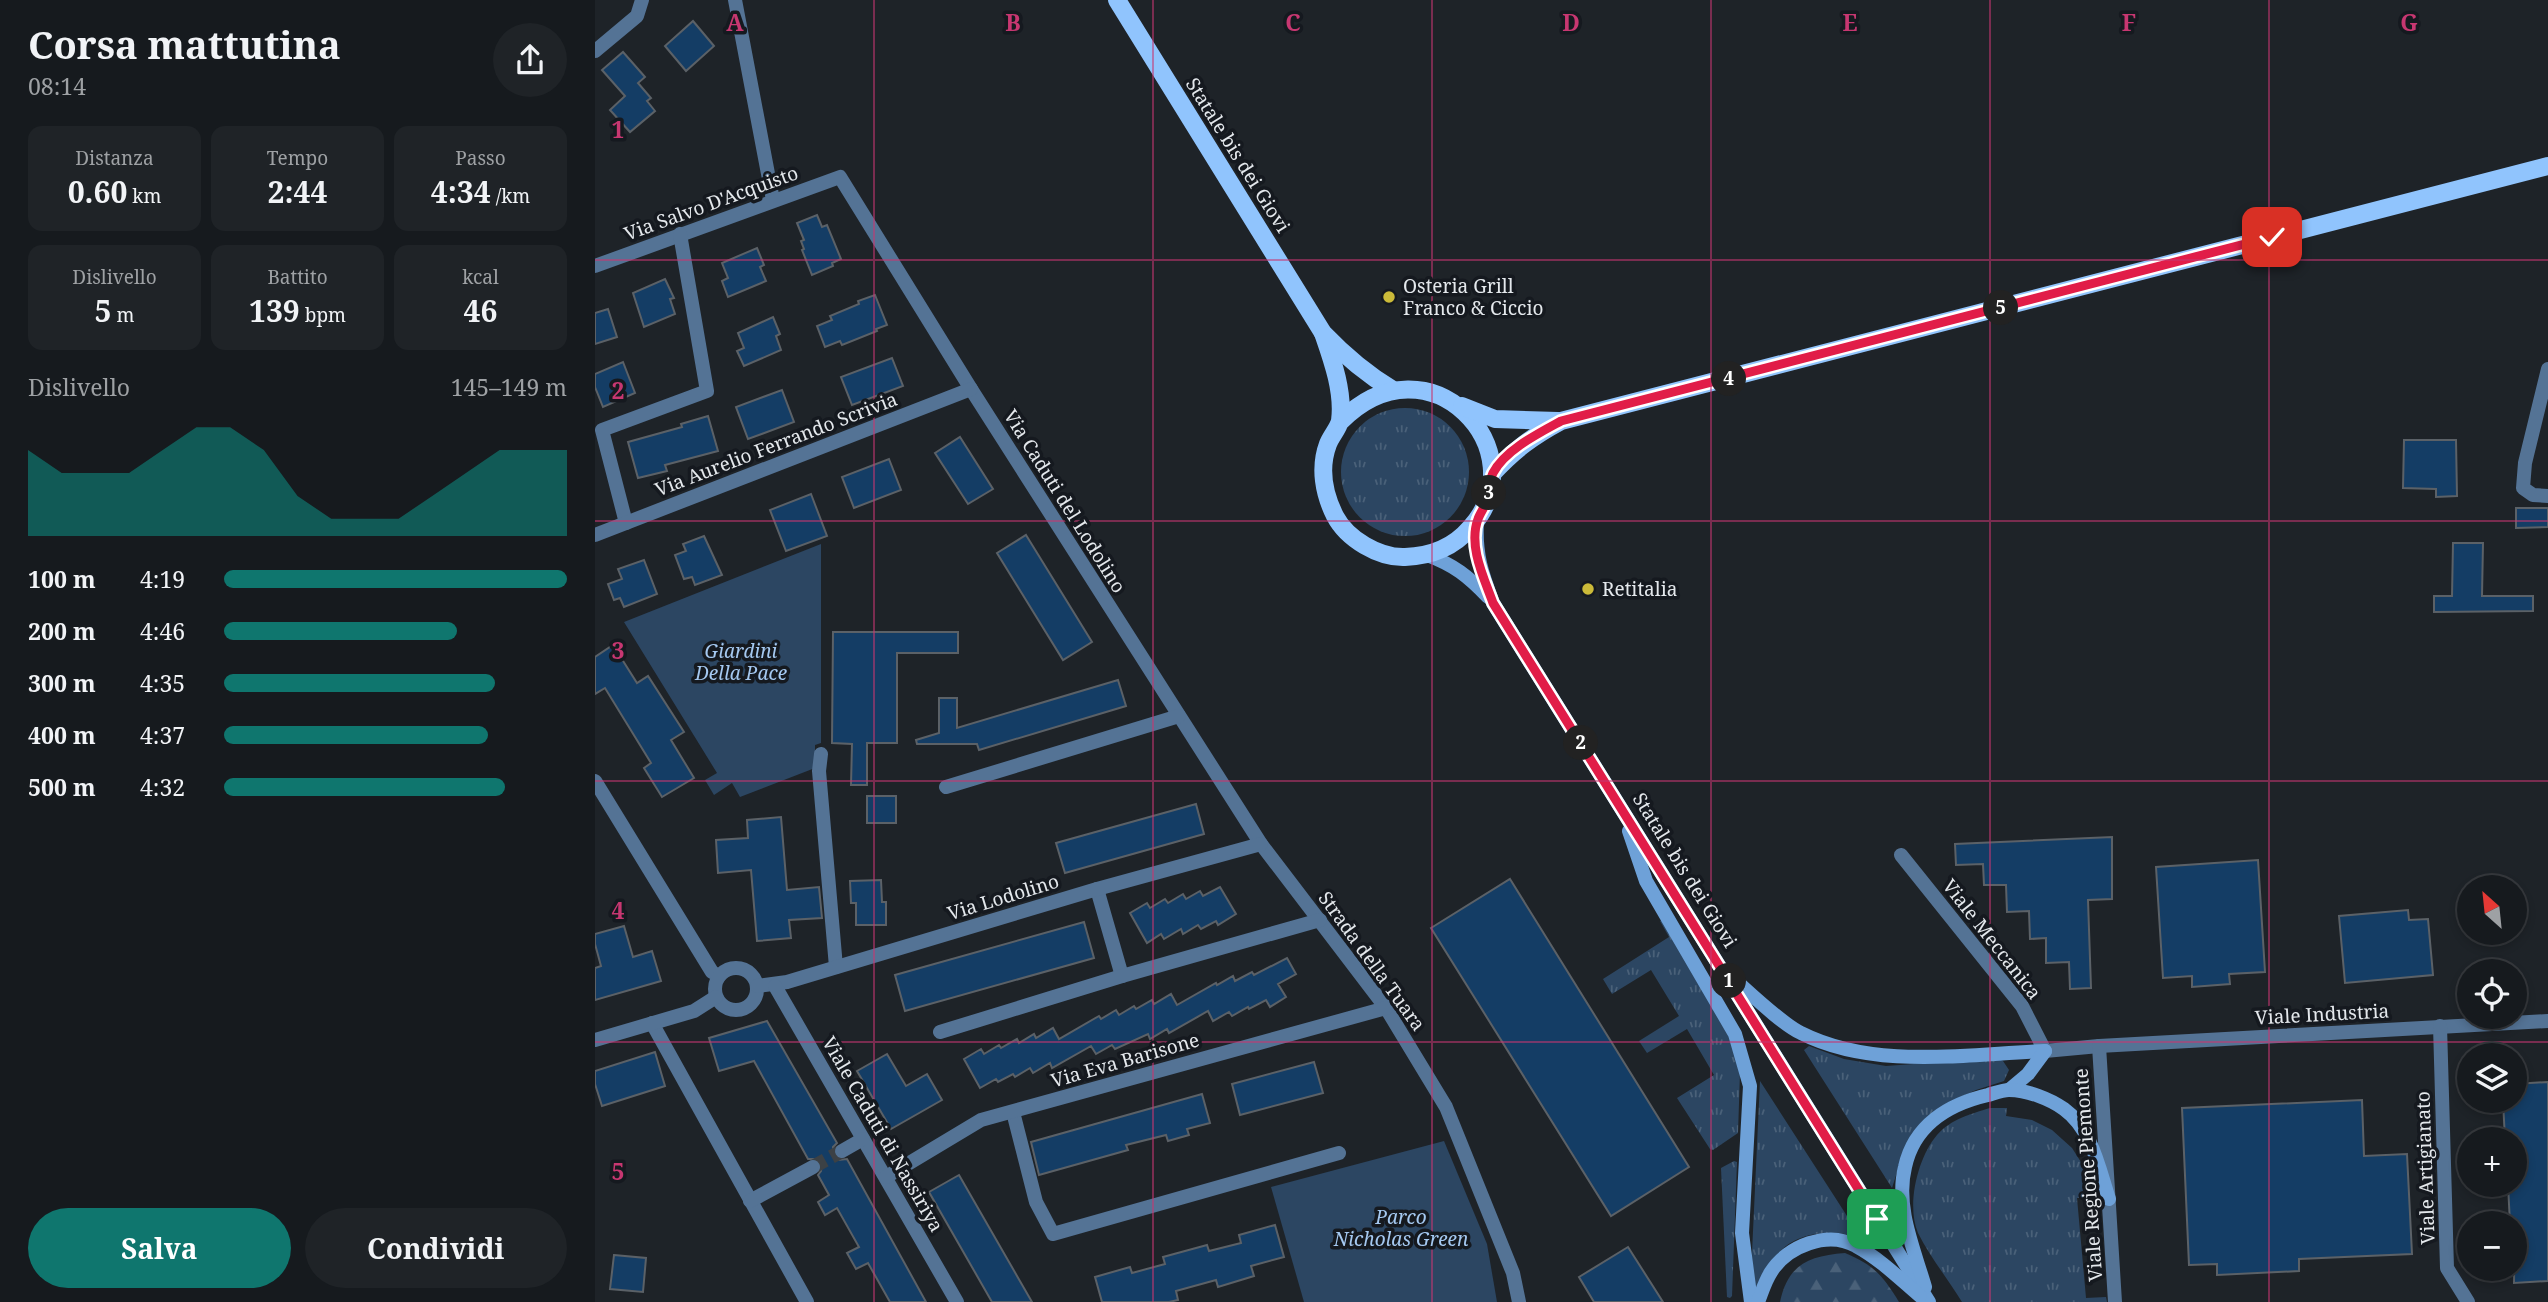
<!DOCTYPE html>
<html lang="it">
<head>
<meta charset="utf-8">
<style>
	body { margin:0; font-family:"Noto Serif",serif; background:#1f2327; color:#f1f3f6; height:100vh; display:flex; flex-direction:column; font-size:26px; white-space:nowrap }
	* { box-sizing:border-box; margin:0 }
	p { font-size:23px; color:#9ea1a4 }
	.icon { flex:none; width:38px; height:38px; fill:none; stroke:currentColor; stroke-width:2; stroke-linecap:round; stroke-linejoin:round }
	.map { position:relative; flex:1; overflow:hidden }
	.details { display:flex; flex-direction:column; background:#161a1e; width:595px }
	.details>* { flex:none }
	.needle { width:46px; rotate:333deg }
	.fabs { position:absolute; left:1862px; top:875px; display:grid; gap:14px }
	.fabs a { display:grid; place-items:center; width:70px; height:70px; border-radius:50%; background:#161a1e; box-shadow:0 4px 10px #0003,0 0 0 2px #35383c; font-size:35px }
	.pin { position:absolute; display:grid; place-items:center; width:60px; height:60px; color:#fff; margin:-30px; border-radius:14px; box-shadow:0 4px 10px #0006 }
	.km { position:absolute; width:35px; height:35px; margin:-18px; border-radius:50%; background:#222; color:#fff; font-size:19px; line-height:35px; text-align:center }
	.round { display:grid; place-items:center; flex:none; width:74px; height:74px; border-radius:37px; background:#1f2327 }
	.headline { display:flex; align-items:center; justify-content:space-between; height:119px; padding:0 28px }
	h1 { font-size:38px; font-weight:700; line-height:52px }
	.metrics { display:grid; grid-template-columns:repeat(3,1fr); gap:10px; height:119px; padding:7px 28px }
	.metrics div { display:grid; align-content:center; border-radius:14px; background:#1f2327; text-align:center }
	.metrics b { font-size:30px; font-weight:700 }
	.metrics small { font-size:19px; font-weight:400 }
	.metrics p { font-size:19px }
	.chart { height:196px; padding:14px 28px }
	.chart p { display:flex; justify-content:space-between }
	.chart svg { width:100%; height:126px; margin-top:7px; fill:#0f766e; opacity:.7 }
	.action { display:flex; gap:14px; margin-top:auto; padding:14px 28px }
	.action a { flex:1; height:80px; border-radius:42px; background:#0f766e; color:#fff; font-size:28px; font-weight:700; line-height:80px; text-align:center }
	.action a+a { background:#1f2327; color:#f1f3f6 }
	ul { padding:0 28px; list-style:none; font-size:23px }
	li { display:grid; grid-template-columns:112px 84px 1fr; align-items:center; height:52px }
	li i { height:18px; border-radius:9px; background:#0f766e }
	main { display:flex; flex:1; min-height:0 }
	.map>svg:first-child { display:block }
	.grass { fill:url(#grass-tufts) }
	.forest { fill:url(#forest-firs) }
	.green { fill:#2c4662 }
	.building { fill:#143d65; stroke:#5b6167; stroke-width:2 }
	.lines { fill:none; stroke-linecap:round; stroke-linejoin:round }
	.street-tunnel { stroke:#3c4145; stroke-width:14; stroke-dasharray:14 7; stroke-linecap:butt }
	.street { stroke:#547395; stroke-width:14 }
	.secondary { stroke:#6ea1d8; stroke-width:14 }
	.primary { stroke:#90c4fd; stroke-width:18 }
	.route-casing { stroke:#fff; stroke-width:14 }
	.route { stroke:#e11d48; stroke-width:9 }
	.grid { fill:none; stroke:#c73771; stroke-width:2; stroke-opacity:0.55 }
	.poi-dot { fill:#cbba39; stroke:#15191f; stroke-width:2.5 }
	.labels { text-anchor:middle; stroke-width:7; stroke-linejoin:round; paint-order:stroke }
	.street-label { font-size:19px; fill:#e4e8ec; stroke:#15191f }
	.poi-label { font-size:19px; fill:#e4e8ec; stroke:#15191f; text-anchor:start }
	.park-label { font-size:19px; font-style:italic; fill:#a5c9f1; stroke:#15191f }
	.grid-label { font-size:23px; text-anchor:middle; font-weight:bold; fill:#c73771; stroke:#15191f; stroke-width:7; stroke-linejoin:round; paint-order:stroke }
</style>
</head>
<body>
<main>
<section class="details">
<div class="headline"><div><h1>Corsa mattutina</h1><p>08:14</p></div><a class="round"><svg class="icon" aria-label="share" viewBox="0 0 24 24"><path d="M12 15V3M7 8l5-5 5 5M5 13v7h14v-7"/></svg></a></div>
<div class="metrics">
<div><p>Distanza</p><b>0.60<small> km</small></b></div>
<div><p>Tempo</p><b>2:44</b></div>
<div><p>Passo</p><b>4:34<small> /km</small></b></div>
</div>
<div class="metrics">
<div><p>Dislivello</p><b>5<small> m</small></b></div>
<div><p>Battito</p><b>139<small> bpm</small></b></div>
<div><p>kcal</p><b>46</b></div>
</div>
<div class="chart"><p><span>Dislivello</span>145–149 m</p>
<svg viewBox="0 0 160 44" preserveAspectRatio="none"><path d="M0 44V14L10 22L20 22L30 22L40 14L50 6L60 6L70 14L80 30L90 38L100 38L110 38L120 30L130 22L140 14L150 14L160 14V44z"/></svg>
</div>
<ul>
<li><b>100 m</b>4:19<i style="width:100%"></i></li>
<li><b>200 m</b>4:46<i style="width:68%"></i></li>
<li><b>300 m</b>4:35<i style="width:79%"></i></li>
<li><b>400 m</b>4:37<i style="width:77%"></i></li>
<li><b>500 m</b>4:32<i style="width:82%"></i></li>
</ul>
<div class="action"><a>Salva</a><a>Condividi</a></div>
</section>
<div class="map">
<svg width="1953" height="1302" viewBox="0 0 1953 1302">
	<defs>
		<pattern id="grass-tufts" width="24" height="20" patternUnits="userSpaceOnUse" patternTransform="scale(1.75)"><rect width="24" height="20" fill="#2c4662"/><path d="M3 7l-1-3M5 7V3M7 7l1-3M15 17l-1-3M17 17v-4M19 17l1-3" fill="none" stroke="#4a6179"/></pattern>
		<pattern id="forest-firs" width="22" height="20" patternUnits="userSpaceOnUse" patternTransform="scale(1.75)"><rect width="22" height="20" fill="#2c4662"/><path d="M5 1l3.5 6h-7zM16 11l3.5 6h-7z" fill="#4a6179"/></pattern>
	</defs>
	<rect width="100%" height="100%" fill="#1e2328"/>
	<!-- grass -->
	<g class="grass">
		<circle cx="810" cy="472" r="64"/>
		<path d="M1067,920l69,115 9,37 -2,61 -25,17 -3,-1 -33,-51 37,-23 -27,-46 -40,24 -8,-12 40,-25 -28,-46 -39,24 -9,-15 66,-42 -9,-16z"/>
		<path d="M1214,1046l35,13 42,7 110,-8 7,3 6,9 -5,11 -28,9 -29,13 -41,41 -14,44 -88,-138z"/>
		<path d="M1165,1081l98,152 -3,3c-26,-6 -60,-4 -78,19 -8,11 -13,23 -20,34l-4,-1 -1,-35z"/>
		<path d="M1395,1108h17l-1,8 26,4 20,10 20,18 14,22 3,27 -12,1 9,100 20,-1 1,5h-145c-14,-23 -32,-45 -44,-69 -12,-28 0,-76 19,-98 14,-16 34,-21 53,-27z"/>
		<path d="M1139,1161l3,1 -5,134 -2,2 -3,-1 -6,-129z"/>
	</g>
	<!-- forest -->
	<path class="forest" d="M1250,1253c29,12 38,23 54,49h-119c8,-38 29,-46 65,-49z"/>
	<!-- green -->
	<g class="green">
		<path d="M226,544v199l-6,2v23l-75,29 -8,-14 -18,12 -9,-15 12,-7 -93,-151z"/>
		<path d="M849,1141l43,103 10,58h-193l-33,-115z"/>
	</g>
	<!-- building -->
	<g class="building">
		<path d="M98,21l21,25 -28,25 -21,-25z"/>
		<path d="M28,52l22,25 -7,6 13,15 -4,3 8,10 -25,21 -20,-22 15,-14 -23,-26z"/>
		<path d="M222,215l5,12 5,-2 14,34 -9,4 1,3 -21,9 -10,-25 2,-1 -3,-8 3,-1 -7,-17z"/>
		<path d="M162,248l7,17 -4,2 6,14 -38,16 -6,-16 6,-3 -6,-15z"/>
		<path d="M70,279l9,19 -4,1 5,15 -31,13 -11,-34z"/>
		<path d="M280,295l12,30 -11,4 1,2 -35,14 -2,-4 -15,6 -8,-21 15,-6 -2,-4 29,-12 -1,-3z"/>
		<path d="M13,309l9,28 -22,7v-31z"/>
		<path d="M178,317l7,17 -4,2 5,14 -37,16 -7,-15 7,-3 -6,-15z"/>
		<path d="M297,358l11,28 -51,19 -11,-28z"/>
		<path d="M28,362l12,31 -32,14 -8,-20v-13z"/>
		<path d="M187,390l12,32 -46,17 -12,-32z"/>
		<path d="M113,416l10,35 -53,14 2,6 -29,7 -10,-36 54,-15 -1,-3z"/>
		<path d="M365,437l33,52 -25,15 -33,-51z"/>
		<path d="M1809,440h52l1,56 -21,1v-8l-33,-1z"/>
		<path d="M294,459l12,31 -47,18 -12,-31z"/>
		<path d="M216,494l16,42 -41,15 -16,-41z"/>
		<path d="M1921,508h32v19l-32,1z"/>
		<path d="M431,535l66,107 -29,18 -66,-107z"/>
		<path d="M109,536l18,39 -27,10 -3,-8 -8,2 -9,-24 11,-4 -3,-7z"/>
		<path d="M1858,543h30l-1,53h51v15l-99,1v-16h18z"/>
		<path d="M49,560l13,34 -33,13 -4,-9 -6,2 -6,-16 14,-5 -4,-10z"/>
		<path d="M238,632h125v21h-61v90h-30v42h-16l1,-41 -20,-1z"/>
		<path d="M18,645l24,38 11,-7 36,56 -13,8 23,38 -32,19 -18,-29 7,-5 -46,-75 -10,6v-37z"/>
		<path d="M523,680l8,26 -147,44 -2,-6h-60l-1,-4 23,-7v-35h18v30z"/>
		<rect x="272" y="796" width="29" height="27"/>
		<path d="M601,804l8,30 -139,39 -9,-30z"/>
		<path d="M186,817l6,73 32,-3 3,31 -33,2 2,18 -34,3 -6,-71 -33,3 -2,-33 32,-2 -1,-18z"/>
		<path d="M1517,837v62l-24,1 3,88 -21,1 -1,-27 -23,1v-25l-16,1 -1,-28 -22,1 -1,-27h-22l-1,-21 -27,1 -1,-21z"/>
		<path d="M1663,860l7,112 -36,2 1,10 -38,3v-11l-29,2 -7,-111z"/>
		<path d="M915,879l179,288 -78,49 -180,-288z"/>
		<path d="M286,880l1,22h4v23h-30v-22h-5l-1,-22z"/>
		<path d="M625,887l16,27 -18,11 -2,-4 -15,8 -3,-4 -15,9 -2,-5 -17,10 -3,-5 -14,9 -17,-30 17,-10 3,5 15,-9 3,4 15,-9 3,5 14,-8 3,5z"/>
		<path d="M1813,910l1,10 19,-1 5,56 -88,8 -6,-67z"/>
		<path d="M489,922l10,36 -189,53 -10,-36z"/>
		<path d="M29,926l9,31 19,-6 9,30 -66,19v-32l6,-2 -6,-22v-10z"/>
		<path d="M692,958l9,16 -18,10 8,13 -16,10 -4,-7 -17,9 -1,-2 -16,9 -3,-4 -16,9 -5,-10 -39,22 -2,-4 -17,10 -2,-5 -33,15 -3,-4 -16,9 -5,-8 -39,22 -2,-5 -17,10 -3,-5 -15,9 -2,-3 -15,8 -2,-3 -16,9 -16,-29 17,-10 3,5 15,-9 2,3 16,-9 2,4 15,-9 2,4 17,-10 6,11 40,-23 2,3 15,-9 3,5 15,-9 2,3 16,-9 2,4 17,-10 6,11 39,-22 1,2 16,-9 2,5 17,-9 2,3z"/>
		<path d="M172,1021l70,122 -4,4v8l5,5 9,-1 79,143h-36l-22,-39 -12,6 -9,-16 12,-6 -22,-39 -12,7 -7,-13 11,-7 -11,-20 3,-4 1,-8 -5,-4h-9l-54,-98 -35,10 -10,-33z"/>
		<path d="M60,1052l10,34 -63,20 -7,-22v-13z"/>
		<path d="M292,1054l19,32 21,-12 15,26 -51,29 -34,-58z"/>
		<path d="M719,1062l9,31 -83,22 -8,-31z"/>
		<path d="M1953,1082v199l-34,2 1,-60h-5l-2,-38h7v-46h-10l-2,-38h12v-17z"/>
		<path d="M607,1094l8,29 -23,6 2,6 -21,6 -2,-6 -40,10 2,5 -89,25 -8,-33z"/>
		<path d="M1767,1100l2,56 43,-2 5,100 -113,5v12l-82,4v-11l-28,1 -7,-157z"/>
		<path d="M364,1175l73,127h-40l-63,-110z"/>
		<path d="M680,1225l9,32 -33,9 3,10 -36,11 -2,-7 -40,11 2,9 -9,2h-67l-7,-25 35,-10 2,6 33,-9 -2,-7 44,-12 2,6 32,-8 -2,-8z"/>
		<path d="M1033,1247l35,55h-69l-15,-25z"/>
		<path d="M19,1255l32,3 -3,34 -33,-3z"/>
	</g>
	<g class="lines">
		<!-- street-tunnel -->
		<path class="street-tunnel" d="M218,1167l29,-16"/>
		<!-- street -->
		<g class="street">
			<path d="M140,0l38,200"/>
			<path d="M0,51l42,-35 5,-16"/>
			<path d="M0,266l245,-89 131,212 290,455 125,164 60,99 67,166 6,29"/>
			<path d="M1953,369l-23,94 -2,25 10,7 15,1"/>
			<path d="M31,523l-24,-93 105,-39 -27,-157"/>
			<path d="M0,535l376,-146"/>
			<path d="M226,754l-2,17 17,196"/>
			<path d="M0,781l117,191 7,4"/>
			<path d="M351,787l233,-71"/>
			<path d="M1306,855l121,151 23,45 54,-5 449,-25"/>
			<path d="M502,889l25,87"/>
			<circle cx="141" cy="989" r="21"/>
			<path d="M162,986l30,-4 310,-93 164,-45"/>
			<path d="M180,986l182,316"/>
			<path d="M57,1023l155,279"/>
			<path d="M1845,1026l7,242 21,34"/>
			<path d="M345,1032l182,-56 198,-56"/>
			<path d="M0,1040l99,-29 22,-14"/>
			<path d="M1504,1046l16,256"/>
			<path d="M418,1112l23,90 17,32 286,-81"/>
			<path d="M247,1151l21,-12"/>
			<path d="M291,1177l95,-57 405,-112"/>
			<path d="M155,1201l63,-34"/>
		</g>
		<!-- secondary -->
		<g class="secondary">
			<path d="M882,522c-2,32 5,52 16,81l436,699"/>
			<path d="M832,555c27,10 41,21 61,42"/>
			<path d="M1034,831l17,50 89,153 15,52 -8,147 9,69"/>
			<path d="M1139,979c17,15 48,45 67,54 73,37 165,21 244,18"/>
			<path d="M1414,1090l19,-16 17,-23"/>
			<path d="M1330,1287c-11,-38 -30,-80 -20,-120 9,-42 44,-63 83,-72 7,-2 15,-5 21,-5 18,0 41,9 55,19 28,20 35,60 45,90"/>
			<path d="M1163,1302c4,-10 7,-21 13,-30 16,-26 57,-42 85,-26 24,13 44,33 64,50"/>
		</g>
		<!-- primary -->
		<g class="primary">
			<path d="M522,0l206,333c22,23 43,41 70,57"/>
			<path d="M728,333c9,26 21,59 17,88 -2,8 -9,15 -12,23 -9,24 -4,50 7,72 12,23 44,42 70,41 26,-1 48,-9 65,-29 70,-76 -41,-197 -130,-106"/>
			<path d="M867,406l33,13 63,2"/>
			<path d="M897,474c22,-24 41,-38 69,-53l987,-255"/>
		</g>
	</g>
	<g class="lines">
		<defs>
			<path id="route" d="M1282,1219l-384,-616c-9,-25 -25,-57 -15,-84 2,-6 7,-12 9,-19 3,-8 2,-19 6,-27 12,-23 46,-40 68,-52l711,-184"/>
		</defs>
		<!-- route casing -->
		<use href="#route" class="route-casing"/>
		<!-- route -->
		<use href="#route" class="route"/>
	</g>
	<!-- grid -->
	<path class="grid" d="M279,0v1302M558,0v1302M837,0v1302M1116,0v1302M1395,0v1302M1674,0v1302M0,260h1953M0,521h1953M0,781h1953M0,1042h1953"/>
	<!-- markers -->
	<g class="poi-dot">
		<circle cx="794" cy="297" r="7"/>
		<circle cx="993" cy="589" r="7"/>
	</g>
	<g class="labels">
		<!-- street labels -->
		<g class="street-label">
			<text transform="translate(643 155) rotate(58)" y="7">Statale bis dei Giovi</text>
			<text transform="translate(116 203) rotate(-20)" y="7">Via Salvo D'Acquisto</text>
			<text transform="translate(181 444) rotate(-21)" y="7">Via Aurelio Ferrando Scrivia</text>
			<text transform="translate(470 501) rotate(58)" y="7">Via Caduti del Lodolino</text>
			<text transform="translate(1090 870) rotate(58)" y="7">Statale bis dei Giovi</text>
			<text transform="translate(408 897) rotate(-17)" y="7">Via Lodolino</text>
			<text transform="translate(1397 939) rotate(52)" y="7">Viale Meccanica</text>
			<text transform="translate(777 961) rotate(54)" y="7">Strada della Tuara</text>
			<text transform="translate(1727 1014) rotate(-3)" y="7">Viale Industria</text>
			<text transform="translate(530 1060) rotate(-16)" y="7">Via Eva Barisone</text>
			<text transform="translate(288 1134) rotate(60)" y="7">Viale Caduti di Nassiriya</text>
			<text transform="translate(1830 1168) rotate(-92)" y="7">Viale Artigianato</text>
			<text transform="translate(1493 1175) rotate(-94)" y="7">Viale Regione Piemonte</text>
		</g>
		<!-- poi labels -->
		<g class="poi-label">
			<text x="808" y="293">Osteria Grill<tspan x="808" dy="22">Franco &amp; Ciccio</tspan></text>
			<text x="1007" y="596">Retitalia</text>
		</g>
		<!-- park labels -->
		<g class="park-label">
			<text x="146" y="658">Giardini<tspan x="146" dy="22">Della Pace</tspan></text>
			<text x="806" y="1224">Parco<tspan x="806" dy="22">Nicholas Green</tspan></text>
		</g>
	</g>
	<g class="grid-label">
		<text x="140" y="31">A</text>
		<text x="418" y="31">B</text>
		<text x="698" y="31">C</text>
		<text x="976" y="31">D</text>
		<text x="1255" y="31">E</text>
		<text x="1534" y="31">F</text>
		<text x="1814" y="31">G</text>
		<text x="23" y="138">1</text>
		<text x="23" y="399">2</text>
		<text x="23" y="659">3</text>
		<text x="23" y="919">4</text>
		<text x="23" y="1180">5</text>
	</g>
</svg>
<div class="fabs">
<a><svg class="needle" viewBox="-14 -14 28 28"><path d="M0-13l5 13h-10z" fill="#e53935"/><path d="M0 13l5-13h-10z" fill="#9ea1a4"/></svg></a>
<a><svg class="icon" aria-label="locate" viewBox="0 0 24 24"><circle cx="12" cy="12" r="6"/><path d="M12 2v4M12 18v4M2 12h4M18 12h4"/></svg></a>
<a><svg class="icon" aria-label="layers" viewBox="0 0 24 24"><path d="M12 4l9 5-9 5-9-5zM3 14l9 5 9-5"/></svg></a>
<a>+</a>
<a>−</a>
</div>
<div class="pin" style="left:1282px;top:1219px;background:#1e9e55"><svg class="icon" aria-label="arrive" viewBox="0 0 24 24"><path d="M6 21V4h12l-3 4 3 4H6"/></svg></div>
<div class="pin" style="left:1677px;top:237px;background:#d93025"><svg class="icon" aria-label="check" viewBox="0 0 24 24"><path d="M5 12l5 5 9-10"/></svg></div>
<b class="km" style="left:1134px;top:981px">1</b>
<b class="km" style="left:986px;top:743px">2</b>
<b class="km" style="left:894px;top:493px">3</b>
<b class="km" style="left:1134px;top:379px">4</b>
<b class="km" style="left:1406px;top:308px">5</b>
</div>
</main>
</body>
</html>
